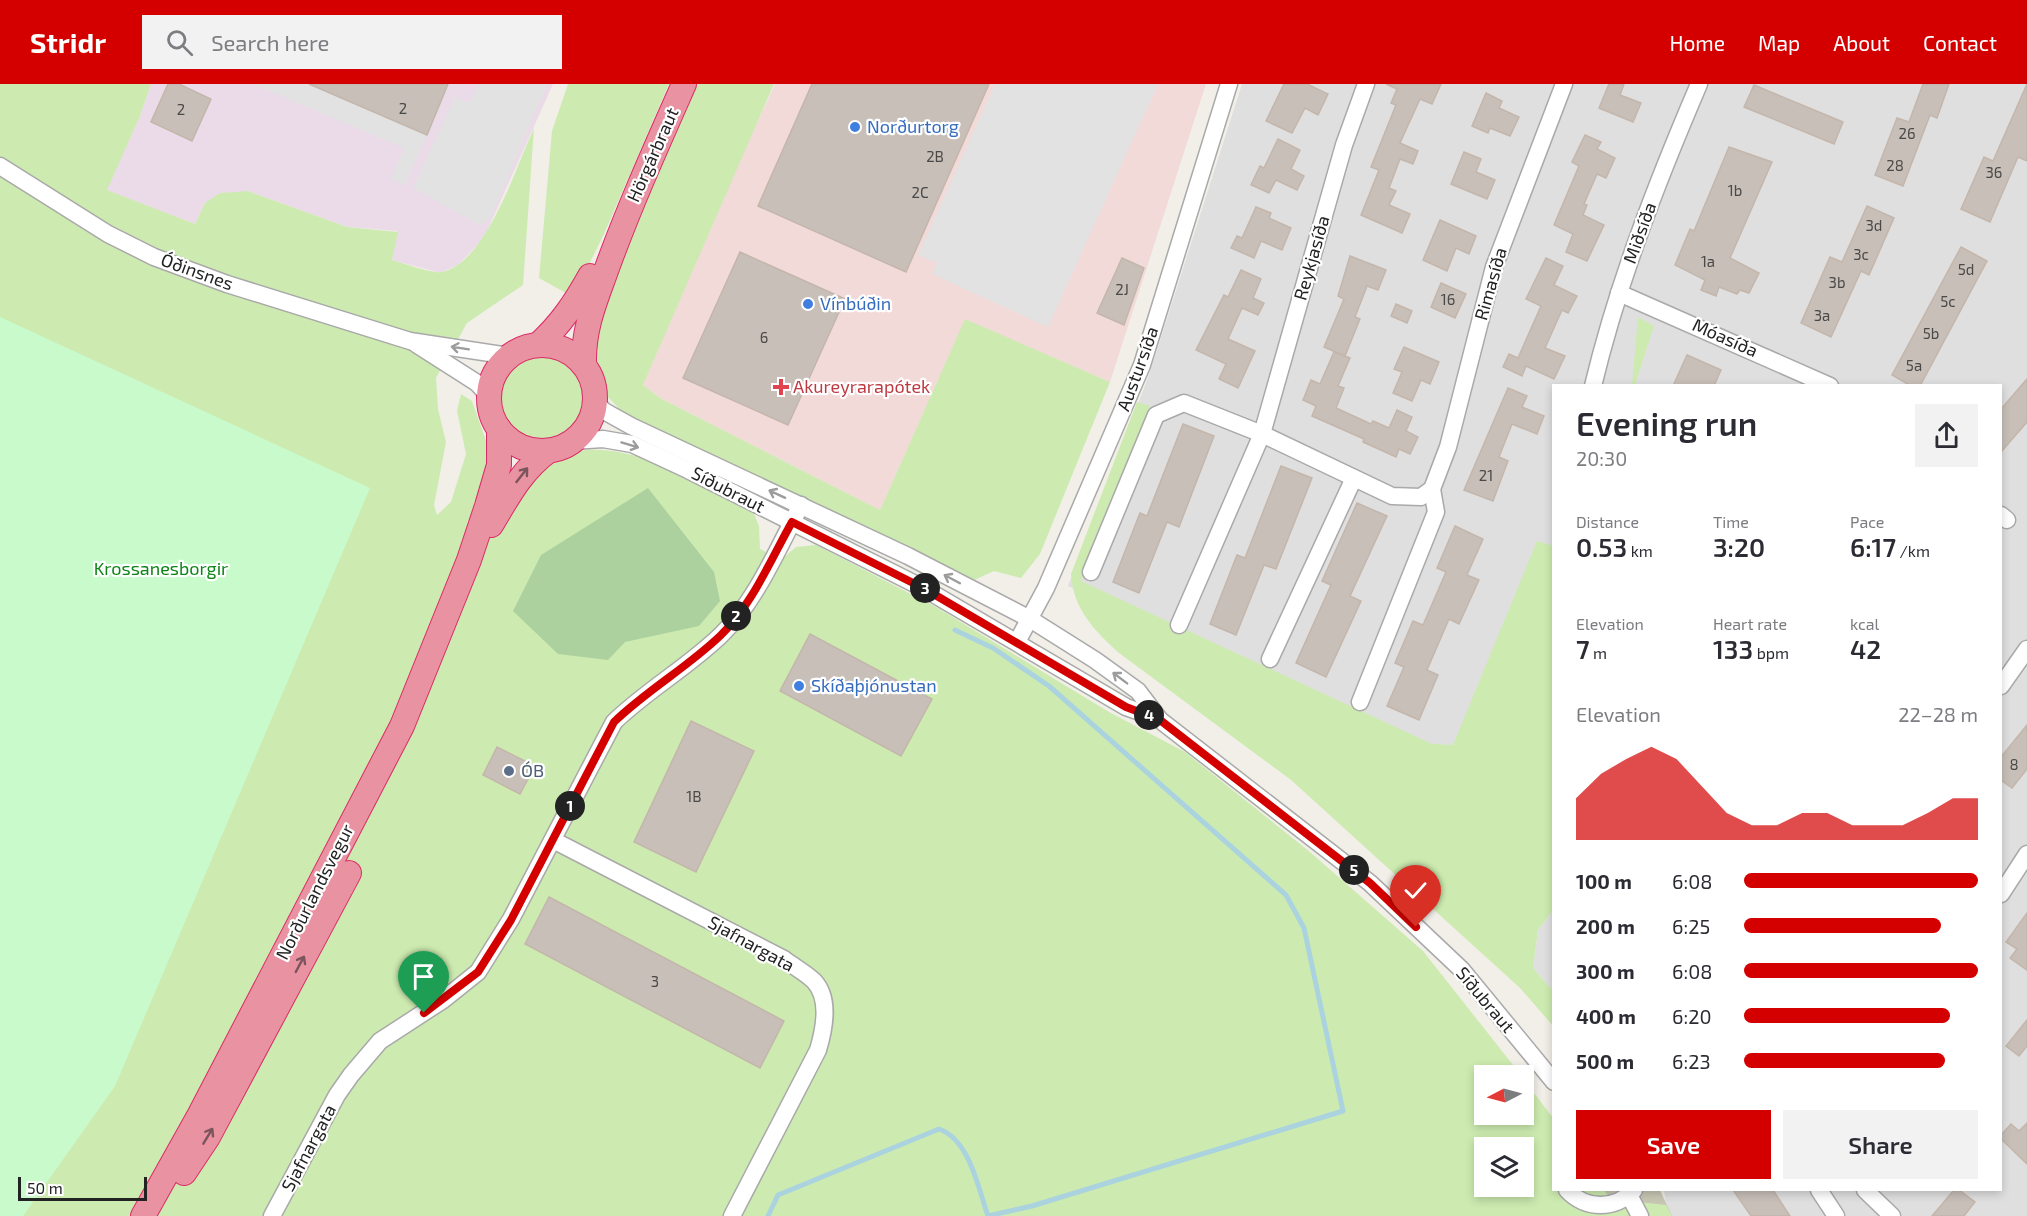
<!DOCTYPE html>
<html lang="en">
<head>
<meta charset="utf-8">
<style>
	body { margin:0; font-family:"Exo 2",sans-serif; background:#f2f2f3; color:#2b2b33; height:100vh; display:flex; flex-direction:column; font-size:22px; white-space:nowrap }
	* { box-sizing:border-box; margin:0 }
	p { font-size:20px; color:#7c7c81 }
	.icon { flex:none; width:33px; height:33px; fill:none; stroke:currentColor; stroke-width:2; stroke-linecap:round; stroke-linejoin:round }
	.map { position:relative; flex:1; overflow:hidden }
	.details { position:absolute; left:1552px; top:300px; width:450px; height:807px; display:flex; flex-direction:column; background:#fff; border-radius:0px; box-shadow:0 3px 9px #0003 }
	.details>* { flex:none }
	.needle { width:39px; rotate:264deg }
	.controls { position:absolute; left:1474px; top:981px; display:grid; gap:12px }
	.controls a { display:grid; place-items:center; width:60px; height:60px; border-radius:0px; background:#fff; box-shadow:0 3px 9px #0003; font-size:30px }
	.scale { position:absolute; left:18px; bottom:15px; width:129px; box-sizing:border-box; padding-left:6px; border:3px solid #222; border-top:0; font-size:16px; line-height:21px; white-space:nowrap; color:#222; -webkit-text-stroke:4px #fff; paint-order:stroke }
	.pin { position:absolute; display:grid; place-items:center; width:51px; height:51px; color:#fff; margin:-62px -26px; border-radius:50% 50% 50% 0; rotate:-45deg; box-shadow:0 0 6px #0007 }
	.pin .icon { rotate:45deg }
	.km { position:absolute; width:30px; height:30px; margin:-15px; border-radius:50%; background:#222; color:#fff; font-size:16px; line-height:30px; text-align:center }
	.round { display:grid; place-items:center; flex:none; width:63px; height:63px; border-radius:0px; background:#f2f2f3 }
	.headline { display:flex; align-items:center; justify-content:space-between; height:102px; padding:0 24px }
	h1 { font-size:33px; font-weight:600; line-height:45px }
	.metrics { display:grid; grid-template-columns:repeat(3,1fr); gap:9px; height:102px; padding:6px 24px }
	.metrics div { display:grid; align-content:center }
	.metrics b { font-size:26px; font-weight:600 }
	.metrics small { font-size:16px; font-weight:400 }
	.metrics p { font-size:16px }
	.chart { height:168px; padding:12px 24px }
	.chart p { display:flex; justify-content:space-between }
	.chart svg { width:100%; height:108px; margin-top:6px; fill:#d40000; opacity:.7 }
	.primary-button { display:flex; gap:12px; margin-top:auto; padding:12px 24px }
	.primary-button a { flex:1; height:69px; border-radius:0px; background:#d40000; color:#fff; font-size:24px; font-weight:600; line-height:69px; text-align:center }
	.primary-button a+a { background:#f2f2f3; color:#2b2b33 }
	ul { padding:0 24px; list-style:none; font-size:20px }
	li { display:grid; grid-template-columns:96px 72px 1fr; align-items:center; height:45px }
	li i { height:15px; border-radius:8px; background:#d40000 }
	header { display:flex; align-items:center; gap:36px; box-sizing:border-box; height:84px; padding:0 30px; background:#d40000; color:#fff }
	header strong { font-size:28px }
	nav { display:flex; gap:33px; margin-inline-start:auto; font-size:21px }
	.search { width:420px; height:54px; background:#f2f2f3; display:flex; align-items:center; gap:15px; box-sizing:border-box; padding:0 21px; border-radius:0px; color:#7c7c81; font-size:22px }
	.map>svg:first-child { display:block }
	.residential { fill:#e0dfdf }
	.commercial { fill:#f2dad9 }
	.industrial { fill:#ebdbe8 }
	.construction { fill:#c7c7b4 }
	.grass { fill:#cdebb0; fill-rule:evenodd }
	.forest { fill:#add19e }
	.park { fill:#c8facc }
	.parking { fill:#e2e2e2 }
	.lines { fill:none; stroke-linecap:round; stroke-linejoin:round }
	.stream { stroke:#aad3df; stroke-width:5 }
	.building { fill:#c7bfb8; stroke:#c4b6ab; stroke-width:1.5 }
	.minor-casing { stroke:#a9a9a9; stroke-width:19 }
	.highway-casing { stroke:#dc2a67; stroke-width:26 }
	.minor { stroke:#fff; stroke-width:16 }
	.highway { stroke:#e892a2; stroke-width:24 }
	.oneway { stroke:#9c9c9c }
	.oneway2 { stroke:#7b545c }
	.route-casing { stroke:#fff; stroke-width:12 }
	.route { stroke:#d40000; stroke-width:8 }
	.shop-dot { fill:#3f7fe0; stroke:#fff; stroke-width:2 }
	.health-dot { fill:#e0444e; stroke:#fff; stroke-width:2 }
	.service-dot { fill:#5c6f8a; stroke:#fff; stroke-width:2 }
	.labels { text-anchor:middle; stroke-width:4.5; stroke-linejoin:round; paint-order:stroke }
	.number-label { font-size:15px; fill:#4b4948 }
	.shop-label { font-size:18px; fill:#366cbe; stroke:#fff; text-anchor:start }
	.street-label { font-size:18px; fill:#222; stroke:#fff }
	.health-label { font-size:18px; fill:#be3a42; stroke:#fff; text-anchor:start }
	.park-label { font-size:18px; fill:#0c8416; stroke:#fff }
	.service-label { font-size:18px; fill:#4e5e75; stroke:#fff; text-anchor:start }
</style>
</head>
<body>
<header>
<strong>Stridr</strong>
<div class="search"><svg class="icon" aria-label="search" viewBox="0 0 24 24"><circle cx="10" cy="10" r="6"/><path d="M15 15l6 6"/></svg>Search here</div>
<nav><a>Home</a><a>Map</a><a>About</a><a>Contact</a></nav>
</header>
<div class="map">
<svg width="2027" height="1132" viewBox="0 0 2027 1132">
	<rect width="100%" height="100%" fill="#f2efe9"/>
	<!-- residential -->
	<g class="residential">
		<path d="M1242,0h785v1132h-355l-6,-11 -2,-15h337v-804h-447v166l-98,212 -388,-178 81,-211z"/>
		<path d="M1554,825v83l-21,-24 5,-38z"/>
	</g>
	<!-- commercial -->
	<path class="commercial" d="M775,0h431l-96,298 -145,-62 -85,190 -220,-112 -17,-13 84,-197z"/>
	<!-- industrial -->
	<path class="industrial" d="M151,0h402l-69,154 -26,27 -18,8 -48,-13 5,-29 -50,-4 -99,-36 -43,12 -10,21 -89,-34 34,-74z"/>
	<!-- construction -->
	<path class="construction" d="M1600,1106h60l12,26h-58z"/>
	<!-- grass -->
	<g class="grass">
		<path d="M0,0h151l-11,32 -33,74 88,34 10,-21 15,-10 28,-2 99,36 51,5 -6,28c11,3 40,14 50,12 45,-10 74,-106 92,-144l-11,157 -56,38 -31,55 2,31 8,33 -12,63 3,10 14,-13 15,-48 -9,-43 4,-17 11,7 17,48 -6,43 -16,31 25,13c13,-19 25,-44 41,-61 58,-61 161,4 219,34l7,17 1,23 22,10 14,-12 20,-2 120,62 173,105 76,40 125,100 113,99 98,124 -36,1v38h39v-34l30,39v71h50l6,9 56,6 6,11h-1672zM1485,1064h39v38h-39z"/>
		<path d="M568,0h101l-65,150 -31,63 -34,-19 13,-147z"/>
		<path d="M697,0h77l-131,301 17,13 220,112 85,-191 145,63 -70,172 -19,24 -27,-7 -24,11 -343,-165 -19,-20 -8,-24 -6,-29 7,-42z"/>
		<path d="M1638,233l16,9 -19,59h-3z"/>
		<circle cx="542" cy="313" r="42"/>
		<path d="M1137,318l13,4 -69,175 351,163 21,1 84,-204 17,5v363l-16,21 -5,38 21,24v35l-34,-39 -229,-208 -172,-127c-25,-23 -46,-44 -48,-79z"/>
	</g>
	<!-- forest -->
	<path class="forest" d="M648,404l66,84 6,29 -21,25 -74,16 -17,18 -50,-6 -45,-43 28,-56z"/>
	<!-- park -->
	<path class="park" d="M0,233l370,171 -255,598 -92,130h-23z"/>
	<!-- parking -->
	<g class="parking">
		<path d="M253,0h56l118,51 -22,50 -14,-6 13,-31z"/>
		<path d="M478,0h69l-57,135 -10,6 -67,-37 42,-91 15,6z"/>
		<path d="M995,0h163l-110,243 -116,-53 5,-11 -19,-8z"/>
	</g>
	<g class="lines">
		<!-- stream -->
		<path class="stream" d="M768,1132l10,-21 161,-66c31,11 39,59 49,87l44,-10 311,-95 -39,-183 -18,-33 -237,-209 -56,-38 -38,-18"/>
	</g>
	<!-- building -->
	<g class="building">
		<path d="M168,0h11l32,15 -19,42 -41,-19z"/>
		<path d="M309,0h139l-21,51z"/>
		<path d="M812,0h177l-83,188 -148,-66z"/>
		<path d="M1284,0h23l21,10 -10,21 -13,-7 -13,25 -26,-12z"/>
		<path d="M1386,0h55l-9,20 -12,-5 -20,44 18,8 -5,13 -13,-5 -11,29 7,3 -7,14 21,9 -8,19 -41,-18 18,-45 -8,-3 25,-62 -5,-2 6,-14z"/>
		<path d="M1609,0h15l-4,11 21,8 -8,19 -34,-14z"/>
		<path d="M1923,0h26l-12,34 -7,-3 -27,71 -28,-11 22,-57 12,4z"/>
		<path d="M2027,0v77l-9,-4 -28,65 -29,-13 23,-52 9,4z"/>
		<path d="M1754,1l89,37 -9,22 -90,-37z"/>
		<path d="M1486,9l16,8 -3,7 20,9 -9,19 -20,-8 -2,5 -16,-7z"/>
		<path d="M1585,51l16,7 -4,7 18,9 -9,20 -9,-4 -13,30 3,1 -4,10 21,10 -17,36 -21,-9 7,-18 -19,-9 25,-59 -7,-4z"/>
		<path d="M1278,55l22,11 -9,19 13,7 -7,14 -21,-10 -7,13 -18,-8 9,-19 4,2z"/>
		<path d="M1729,63l43,15 -42,96 29,15 -10,20 -9,-3 -3,4 -18,-7 -3,9 -15,-6 4,-10 -30,-15 15,-36 4,2z"/>
		<path d="M1464,68l17,7 -5,13 19,8 -8,19 -36,-15z"/>
		<path d="M1867,122l27,12 -25,57 -8,-4 -30,66 -30,-14 29,-66 12,5z"/>
		<path d="M1256,123l15,6 -2,5 22,10 -9,22 -21,-9 -7,17 -23,-10 6,-12 5,2z"/>
		<path d="M1440,136l36,16 -7,18 -13,-6 -9,23 -24,-11z"/>
		<path d="M1961,163l26,14 -67,125h-9l-19,-11z"/>
		<path d="M740,168l105,47 -57,126 -105,-47z"/>
		<path d="M1350,172l36,14 -8,20 -11,-4 -12,31 5,2 -15,37 -21,-9 20,-48 -6,-3z"/>
		<path d="M1122,174l22,10 -20,57 -27,-12z"/>
		<path d="M1546,174l17,8 -9,19 23,11 -9,17 -6,-3 -17,38 20,8 -11,23 -28,-13 -4,10 -19,-9 6,-13 9,4 23,-52 -15,-7z"/>
		<path d="M1241,186l20,9 -8,19 11,5 -6,12 -16,-7 -14,31 27,12 -17,37 -19,-9 7,-15 -30,-14 28,-55 4,2z"/>
		<path d="M1441,199l25,11 -11,24 -24,-11z"/>
		<path d="M1396,220l16,7 -5,12 -16,-7z"/>
		<path d="M1404,263l35,15 -9,22 -9,-4 -9,21 -19,-8 9,-21 -8,-3z"/>
		<path d="M1334,268l16,6 -12,28 6,2 -8,20 35,16 2,-3 16,7 8,-18 15,7 -6,14 12,6 -8,17 -11,-5 -3,8 -33,-15 1,-3 -52,-23 4,-10 -13,-6 8,-20 9,4z"/>
		<path d="M1687,271l34,15 -7,16h-41z"/>
		<path d="M2027,295v43l-26,30v-43z"/>
		<path d="M1508,304l19,8 -5,11 22,9 -7,18 -25,-10 -13,33 9,4 -15,40 -29,-11z"/>
		<path d="M1183,340l31,12 -35,91 -12,-5 -28,71 -26,-11 27,-69 7,3z"/>
		<path d="M1281,382l31,12 -36,91 -12,-4 -28,70 -26,-11 27,-69 8,3z"/>
		<path d="M1357,419l30,13 -37,80 11,5 -35,76 -30,-14 35,-78 -9,-4z"/>
		<path d="M1455,442l28,13 -16,36 12,5 -20,44 -10,-5 -22,51 11,5 -19,45 -32,-14 17,-39 -9,-4 18,-42 10,4 23,-53 -9,-4z"/>
		<path d="M810,550l122,65 -31,57 -121,-65z"/>
		<path d="M691,637l63,30 -58,121 -62,-30z"/>
		<path d="M2027,641v44l-15,19 -11,-8v-23z"/>
		<path d="M497,663l38,19 -15,28 -37,-19z"/>
		<path d="M549,813l235,124 -24,47 -235,-124z"/>
		<path d="M2027,829v57l-17,-12 7,-9 -11,-7z"/>
		<path d="M2027,936v26l-8,10 -13,-10z"/>
		<path d="M2027,1039v41l-26,-25v-4l10,-11 8,7z"/>
		<path d="M1733,1106h40l17,26h-39z"/>
		<path d="M1954,1106h5l16,12 -11,14h-32z"/>
	</g>
	<g class="lines">
		<defs>
			<g id="minor">
				<path d="M0,82l108,68 46,23 73,27 183,57 100,15"/>
				<path d="M1619,209l211,93"/>
				<path d="M416,260l61,39 12,13"/>
				<path d="M1593,302c25,-104 64,-204 106,-302"/>
				<path d="M595,317l9,10 27,15 277,130 122,63 65,41 43,31 22,29 210,163 92,87 92,112"/>
				<path d="M573,357l30,-2 29,5 56,26 237,119 201,118 33,12"/>
				<path d="M2001,431l6,5"/>
				<path d="M1091,488l65,-157 28,-12 78,31 130,62 29,1 11,-8 16,-42 46,-180 70,-183"/>
				<path d="M1179,541l83,-191 82,-289 22,-61"/>
				<path d="M1017,558l29,-54 96,-223 87,-281"/>
				<path d="M1270,575l84,-181"/>
				<path d="M2001,602l26,-37"/>
				<path d="M1360,618l76,-190 -4,-23"/>
				<path d="M553,756l231,119c9,7 22,14 30,22 17,18 10,49 4,69l-86,166"/>
				<path d="M2001,810l26,-40"/>
				<path d="M1567,1106c19,20 48,20 67,0"/>
				<path d="M1819,1106l17,26"/>
				<path d="M1865,1106l27,26"/>
				<path d="M1629,1111l11,21"/>
				<path d="M272,1132l65,-121 14,-20 29,-34 63,-41 35,-28 33,-53 103,-197c33,-32 74,-55 107,-87 35,-34 57,-87 80,-130"/>
			</g>
			<g id="highway">
				<path d="M538,261c23,-21 37,-42 52,-69"/>
				<circle cx="542" cy="314" r="53"/>
				<path d="M584,281c-1,-37 11,-63 23,-97 23,-63 50,-123 77,-184"/>
				<path d="M491,441c17,-28 30,-54 57,-74"/>
				<path d="M184,1089l24,-36 141,-264"/>
				<path d="M143,1132l57,-102 202,-388 67,-166 18,-54 12,-41v-36"/>
			</g>
		</defs>
		<!-- minor casing -->
		<use href="#minor" class="minor-casing"/>
		<!-- highway casing -->
		<use href="#highway" class="highway-casing"/>
		<!-- minor -->
		<use href="#minor" class="minor"/>
		<!-- highway -->
		<use href="#highway" class="highway"/>
	</g>
	<!-- one-way arrows -->
	<defs><path id="oneway-shaft" d="M-6 0H5M1.5-3L5.5 0L1.5 3" fill="none" stroke-width="1.6" stroke-linecap="round" stroke-linejoin="round" transform="scale(1.5)"/></defs>
	<g class="oneway">
		<use href="#oneway-shaft" transform="translate(460 264) rotate(-171)"/>
		<use href="#oneway-shaft" transform="translate(630 361) rotate(17)"/>
		<use href="#oneway-shaft" transform="translate(777 410) rotate(-155)"/>
		<use href="#oneway-shaft" transform="translate(952 495) rotate(-152)"/>
		<use href="#oneway-shaft" transform="translate(1120 594) rotate(-143)"/>
	</g>
	<g class="oneway2">
		<use href="#oneway-shaft" transform="translate(522 391) rotate(-52)"/>
		<use href="#oneway-shaft" transform="translate(300 880) rotate(-62)"/>
		<use href="#oneway-shaft" transform="translate(208 1052) rotate(-59)"/>
	</g>
	<g class="lines">
		<defs>
			<path id="route" d="M424,929l54,-41 33,-52 103,-198c33,-32 74,-55 107,-87 31,-30 50,-76 71,-113l133,67 201,118 34,13 210,163 46,44"/>
		</defs>
		<!-- route casing -->
		<use href="#route" class="route-casing"/>
		<!-- route -->
		<use href="#route" class="route"/>
	</g>
	<!-- markers -->
	<g class="shop-dot">
		<circle cx="855" cy="43" r="6"/>
		<circle cx="808" cy="220" r="6"/>
		<circle cx="799" cy="602" r="6"/>
	</g>
	<path class="health-dot" d="M778 294h6v6h6v6h-6v6h-6v-6h-6v-6h6z"/>
	<circle class="service-dot" cx="509" cy="687" r="6"/>
	<g class="labels">
		<!-- number labels -->
		<g class="number-label">
			<text x="403" y="30">2</text>
			<text x="181" y="31">2</text>
			<text x="1907" y="55">26</text>
			<text x="935" y="78">2B</text>
			<text x="1895" y="87">28</text>
			<text x="1994" y="94">36</text>
			<text x="1735" y="112">1b</text>
			<text x="920" y="114">2C</text>
			<text x="1874" y="147">3d</text>
			<text x="1861" y="176">3c</text>
			<text x="1708" y="183">1a</text>
			<text x="1966" y="191">5d</text>
			<text x="1837" y="204">3b</text>
			<text x="1122" y="211">2J</text>
			<text x="1448" y="221">16</text>
			<text x="1948" y="223">5c</text>
			<text x="1822" y="237">3a</text>
			<text x="1931" y="255">5b</text>
			<text x="764" y="259">6</text>
			<text x="1914" y="287">5a</text>
			<text x="1486" y="397">21</text>
			<text x="2014" y="686">8</text>
			<text x="694" y="718">1B</text>
			<text x="655" y="903">3</text>
		</g>
		<!-- shop labels -->
		<g class="shop-label">
			<text x="867" y="49">Norðurtorg</text>
			<text x="820" y="226">Vínbúðin</text>
			<text x="811" y="608">Skíðaþjónustan</text>
		</g>
		<!-- street labels -->
		<g class="street-label">
			<text transform="translate(653 71) rotate(-66)" y="6">Hörgárbraut</text>
			<text transform="translate(1640 149) rotate(-70)" y="6">Miðsíða</text>
			<text transform="translate(1312 174) rotate(-74)" y="6">Reykjasíða</text>
			<text transform="translate(197 188) rotate(20)" y="6">Óðinsnes</text>
			<text transform="translate(1491 200) rotate(-74)" y="6">Rimasíða</text>
			<text transform="translate(1725 254) rotate(24)" y="6">Móasíða</text>
			<text transform="translate(1138 285) rotate(-70)" y="6">Austursíða</text>
			<text transform="translate(728 406) rotate(27)" y="6">Síðubraut</text>
			<text transform="translate(315 808) rotate(-63)" y="6">Norðurlandsvegur</text>
			<text transform="translate(751 860) rotate(29)" y="6">Sjafnargata</text>
			<text transform="translate(1485 916) rotate(50)" y="6">Síðubraut</text>
			<text transform="translate(309 1064) rotate(-62)" y="6">Sjafnargata</text>
		</g>
		<!-- health labels -->
		<g class="health-label">
			<text x="793" y="309">Akureyrarapótek</text>
		</g>
		<!-- park labels -->
		<g class="park-label">
			<text x="161" y="491">Krossanesborgir</text>
		</g>
		<!-- service labels -->
		<g class="service-label">
			<text x="521" y="693">ÓB</text>
		</g>
	</g>
</svg>
<div class="controls">
<a><svg class="needle" viewBox="-14 -14 28 28"><path d="M0-13l5 13h-10z" fill="#e53935"/><path d="M0 13l5-13h-10z" fill="#7c7c81"/></svg></a>
<a><svg class="icon" aria-label="layers" viewBox="0 0 24 24"><path d="M12 4l9 5-9 5-9-5zM3 14l9 5 9-5"/></svg></a>
</div>
<div class="scale">50 m</div>
<div class="pin" style="left:424px;top:929px;background:#1e9e55"><svg class="icon" aria-label="arrive" viewBox="0 0 24 24"><path d="M6 21V4h12l-3 4 3 4H6"/></svg></div>
<div class="pin" style="left:1416px;top:843px;background:#d93025"><svg class="icon" aria-label="check" viewBox="0 0 24 24"><path d="M5 12l5 5 9-10"/></svg></div>
<b class="km" style="left:570px;top:722px">1</b>
<b class="km" style="left:736px;top:532px">2</b>
<b class="km" style="left:925px;top:504px">3</b>
<b class="km" style="left:1149px;top:631px">4</b>
<b class="km" style="left:1354px;top:786px">5</b>
<section class="details">
<div class="headline"><div><h1>Evening run</h1><p>20:30</p></div><a class="round"><svg class="icon" aria-label="share" viewBox="0 0 24 24"><path d="M12 15V3M7 8l5-5 5 5M5 13v7h14v-7"/></svg></a></div>
<div class="metrics">
<div><p>Distance</p><b>0.53<small> km</small></b></div>
<div><p>Time</p><b>3:20</b></div>
<div><p>Pace</p><b>6:17<small> /km</small></b></div>
</div>
<div class="metrics">
<div><p>Elevation</p><b>7<small> m</small></b></div>
<div><p>Heart rate</p><b>133<small> bpm</small></b></div>
<div><p>kcal</p><b>42</b></div>
</div>
<div class="chart"><p><span>Elevation</span>22–28 m</p>
<svg viewBox="0 0 160 44" preserveAspectRatio="none"><path d="M0 44V27L10 17L20 11L30 6L40 11L50 22L60 33L70 38L80 38L90 33L100 33L110 38L120 38L130 38L140 33L150 27L160 27V44z"/></svg>
</div>
<ul>
<li><b>100 m</b>6:08<i style="width:100%"></i></li>
<li><b>200 m</b>6:25<i style="width:84%"></i></li>
<li><b>300 m</b>6:08<i style="width:100%"></i></li>
<li><b>400 m</b>6:20<i style="width:88%"></i></li>
<li><b>500 m</b>6:23<i style="width:86%"></i></li>
</ul>
<div class="primary-button"><a>Save</a><a>Share</a></div>
</section>
</div>
</body>
</html>
